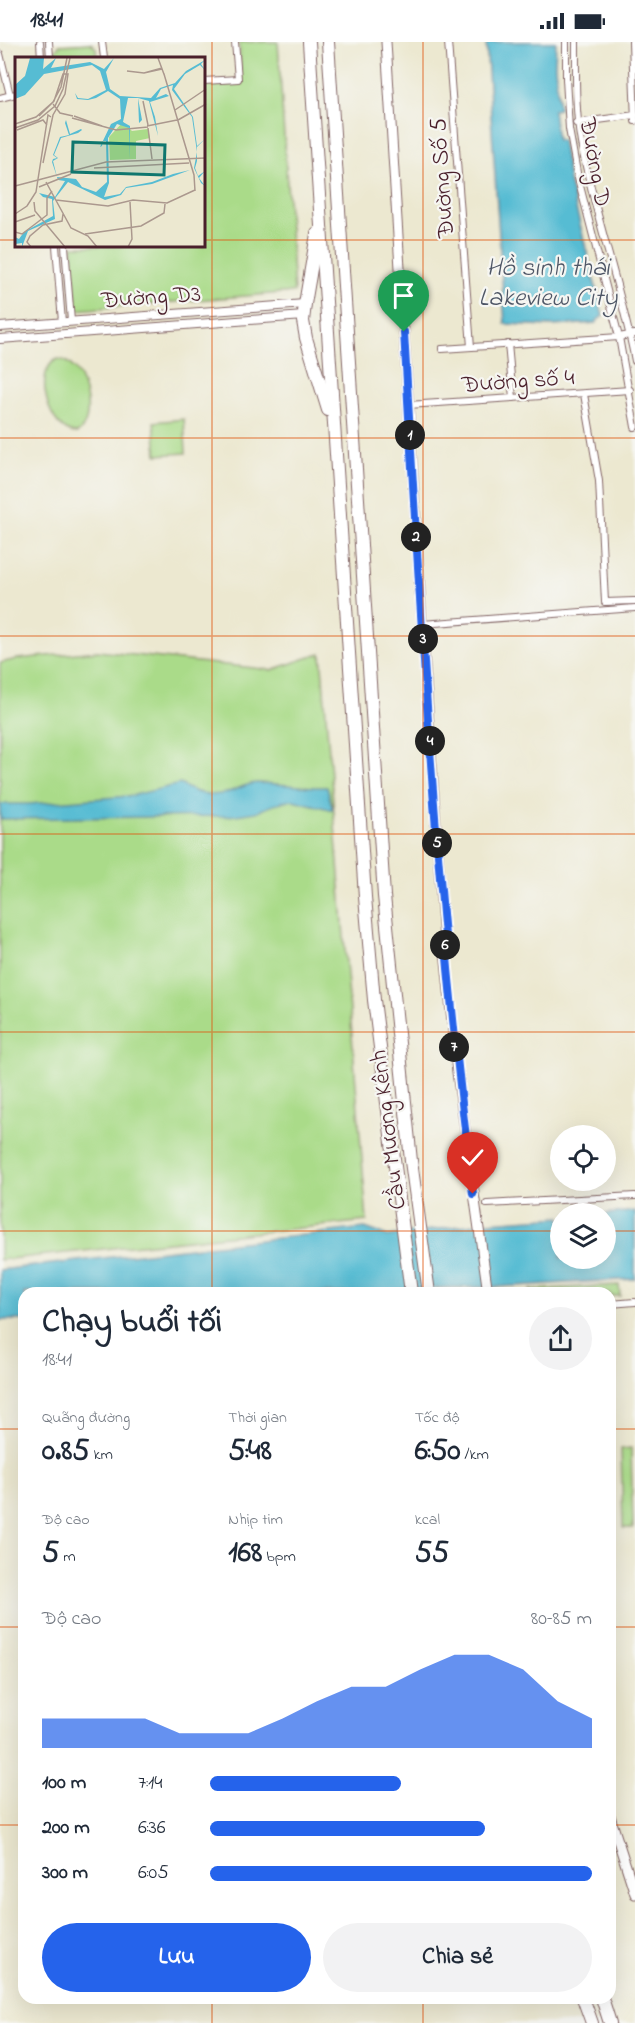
<!DOCTYPE html>
<html lang="vi">
<head>
<meta charset="utf-8">
<style>
	body { margin:0; font-family:"Indie Flower",sans-serif; background:#f2f2f3; color:#1f2937; height:100vh; display:flex; flex-direction:column; font-size:22px; white-space:nowrap }
	* { box-sizing:border-box; margin:0 }
	p { font-size:20px; color:#747a83 }
	.icon { flex:none; width:33px; height:33px; fill:none; stroke:currentColor; stroke-width:2; stroke-linecap:round; stroke-linejoin:round }
	.map { position:relative; flex:1; overflow:hidden }
	.sheet { position:absolute; left:18px; top:1245px; width:598px; height:717px; display:flex; flex-direction:column; background:#fff; border-radius:18px; box-shadow:0 6px 24px #0002 }
	.sheet>* { flex:none }
	.tools { position:absolute; left:550px; top:1083px; display:grid; gap:12px }
	.tools a { display:grid; place-items:center; width:66px; height:66px; border-radius:50%; background:#fff; box-shadow:0 6px 24px #0002; font-size:30px }
	.pin { position:absolute; display:grid; place-items:center; width:51px; height:51px; color:#fff; margin:-62px -26px; border-radius:50% 50% 50% 0; rotate:-45deg; box-shadow:0 0 6px #0007 }
	.pin .icon { rotate:45deg }
	.km { position:absolute; width:30px; height:30px; margin:-15px; border-radius:50%; background:#222; color:#fff; font-size:16px; line-height:30px; text-align:center }
	.round { display:grid; place-items:center; flex:none; width:63px; height:63px; border-radius:32px; background:#f2f2f3 }
	.headline { display:flex; align-items:center; justify-content:space-between; height:102px; padding:0 24px }
	h1 { font-size:33px; font-weight:700; line-height:45px }
	.stats { display:grid; grid-template-columns:repeat(3,1fr); gap:9px; height:102px; padding:6px 24px }
	.stats div { display:grid; align-content:center }
	.stats b { font-size:30px; font-weight:700 }
	.stats small { font-size:16px; font-weight:400 }
	.stats p { font-size:16px }
	.chart { height:168px; padding:12px 24px }
	.chart p { display:flex; justify-content:space-between }
	.chart svg { width:100%; height:108px; margin-top:6px; fill:#2563eb; opacity:.7 }
	.button { display:flex; gap:12px; margin-top:auto; padding:12px 24px }
	.button a { flex:1; height:69px; border-radius:36px; background:#2563eb; color:#fff; font-size:24px; font-weight:700; line-height:69px; text-align:center }
	.button a+a { background:#f2f2f3; color:#1f2937 }
	ul { padding:0 24px; list-style:none; font-size:20px }
	li { display:grid; grid-template-columns:96px 72px 1fr; align-items:center; height:45px }
	li i { height:15px; border-radius:8px; background:#2563eb }
	.status { display:flex; justify-content:space-between; align-items:center; height:42px; padding:0 30px; background:#fff; direction:ltr }
	.status svg { height:16px; fill:currentColor }
	.map>svg:first-child { display:block }
	.green { fill:#aadb89; stroke:#7a7d5a; stroke-width:1.5 }
	.water { fill:#56bcd3; stroke:#506e7f; stroke-width:1.5 }
	.lines { fill:none; stroke-linecap:round; stroke-linejoin:round }
	.minor-casing { stroke:#836565; stroke-width:8 }
	.tertiary-casing { stroke:#836565; stroke-width:10 }
	.secondary-casing { stroke:#836565; stroke-width:11 }
	.motorway-casing { stroke:#836565; stroke-width:14 }
	.minor { stroke:#fff; stroke-width:6 }
	.tertiary { stroke:#fff; stroke-width:8 }
	.secondary { stroke:#fff; stroke-width:9 }
	.motorway { stroke:#fff; stroke-width:12 }
	.route-casing { stroke:#fff; stroke-width:12 }
	.route { stroke:#2563eb; stroke-width:8 }
	.grid { fill:none; stroke:#e0560e; stroke-width:1.5; stroke-opacity:0.55 }
	.labels { text-anchor:middle; stroke-width:4.5; stroke-linejoin:round; paint-order:stroke }
	.street-label { font-size:24px; fill:#4a1f2b; stroke:#f6f6f2 }
	.water-label { font-size:26px; font-style:italic; fill:#4e5666; stroke:#f6f6f2 }
	.inset-road { fill:none; stroke:#ab988e; stroke-width:1.5 }
	.view { fill:#0f766e; fill-opacity:0.15; stroke:#0f766e; stroke-width:3 }
	.inset-edge { fill:none; stroke:#4a1f2b; stroke-width:3 }
</style>
</head>
<body>
<div class="status"><b>18:41</b><svg viewBox="0 0 49 12"><path d="M0 12V9h3v3zM5 12V6h3v6zM10 12V3h3v9zM15 12V0h3v12zM26 1h20v11H26zM47 4h2v5h-2z"/></svg></div>
<div class="map">
<svg width="635" height="1981" viewBox="0 0 635 1981">
	<rect width="100%" height="100%" fill="#f6f6f2"/>
	<filter id="ink" filterUnits="userSpaceOnUse"><feTurbulence type="fractalNoise" baseFrequency=".0167" numOctaves="2"/><feDisplacementMap in="SourceGraphic" scale="12" xChannelSelector="R" yChannelSelector="G"/><feConvolveMatrix kernelMatrix="1 2 1 2 8 2 1 2 1" color-interpolation-filters="sRGB"/></filter>
	<filter id="wash" filterUnits="userSpaceOnUse"><feTurbulence type="fractalNoise" baseFrequency=".008" numOctaves="4" result="noise"/><feDisplacementMap in="SourceGraphic" scale="24" xChannelSelector="R" yChannelSelector="G"/><feGaussianBlur stdDeviation="1.35" result="paint"/><feColorMatrix in="noise" values="0 0 0 0 0 0 0 0 0 0 0 0 0 0 0 0 0 1.4 0 .05"/><feComposite in="paint" operator="in"/></filter>
	<g filter="url(#wash)">
		<rect width="100%" height="100%" fill="#ece8d0"/>
		<!-- green -->
		<g class="green">
			<path d="M239,0h39l16,250 -217,18 -5,-64h132v-161l37,-3z"/>
			<path d="M91,1l5,5 1,10h-41l-1,-8 5,-5z"/>
			<path d="M58,317c25,1 41,61 19,74 -28,1 -46,-64 -19,-74z"/>
			<path d="M184,377l2,34 -29,2 -3,-33z"/>
			<path d="M97,609l175,19 49,-17 46,568 -367,39v-597l17,-4z"/>
			<path d="M619,1243l1,11h-9l-1,-3h-79l-1,-3z"/>
			<path d="M631,1406l2,80h-10l-2,-79z"/>
		</g>
		<!-- water -->
		<g class="water">
			<path d="M486,0h70l-1,24 4,43 -6,1 4,30h5l7,40 34,136 -5,4 -2,3 -44,3 -47,-2z"/>
			<path d="M180,742c14,9 30,13 45,9 11,-3 20,-9 32,-10 23,0 46,5 70,4l6,23 -40,-10 -9,1 -28,11 -27,4 -229,3v-15h29l101,-8z"/>
			<path d="M635,1169v68l-137,8 -76,1 -67,5h-331v27h-24v-50l365,-42 23,8 101,-14 72,-5v41h45v-44z"/>
		</g>
	</g>
	<g filter="url(#ink)">
		<g class="lines">
			<defs>
				<g id="minor">
					<path d="M40,0l1,16"/>
					<path d="M49,0l1,16"/>
					<path d="M102,0l2,16"/>
					<path d="M448,0l23,305"/>
					<path d="M566,0v37l3,50 9,49 41,159 16,90"/>
					<path d="M576,0c0,33 -1,68 5,101 14,73 40,144 54,218"/>
					<path d="M632,0l3,79"/>
					<path d="M0,12l10,41"/>
					<path d="M204,39l34,-2 -3,-37"/>
					<path d="M0,56l16,-4"/>
					<path d="M576,81l59,-8"/>
					<path d="M56,204l6,76"/>
					<path d="M65,204l6,75"/>
					<path d="M508,302l5,54"/>
					<path d="M442,307l177,-12 16,-3"/>
					<path d="M584,352l15,87 6,121 30,-1"/>
					<path d="M408,363l222,-15"/>
					<path d="M422,582l213,-16"/>
					<path d="M487,1162l148,-8"/>
					<path d="M610,1262l25,-2"/>
				</g>
				<g id="tertiary">
					<path d="M0,285l305,-23"/>
					<path d="M0,297l304,-23"/>
				</g>
				<g id="secondary">
					<path d="M386,0l36,582 22,316 13,132 31,221"/>
					<path d="M610,1774l25,78"/>
				</g>
				<g id="motorway">
					<path d="M309,0l56,855 9,103 37,293"/>
					<path d="M328,0l56,854 27,265 18,132"/>
					<path d="M317,192l-12,70 -2,17 3,17 22,72"/>
					<path d="M583,1956l9,25"/>
					<path d="M602,1956l8,25"/>
				</g>
			</defs>
			<!-- minor casing -->
			<use href="#minor" class="minor-casing"/>
			<!-- tertiary casing -->
			<use href="#tertiary" class="tertiary-casing"/>
			<!-- secondary casing -->
			<use href="#secondary" class="secondary-casing"/>
			<!-- motorway casing -->
			<use href="#motorway" class="motorway-casing"/>
			<!-- minor -->
			<use href="#minor" class="minor"/>
			<!-- tertiary -->
			<use href="#tertiary" class="tertiary"/>
			<!-- secondary -->
			<use href="#secondary" class="secondary"/>
			<!-- motorway -->
			<use href="#motorway" class="motorway"/>
		</g>
	</g>
	<g class="lines" filter="url(#ink)">
		<defs>
			<path id="route" d="M404,290c17,288 32,576 69,862"/>
		</defs>
		<!-- route casing -->
		<use href="#route" class="route-casing"/>
		<!-- route -->
		<use href="#route" class="route"/>
	</g>
	<!-- grid -->
	<path class="grid" d="M212,0v1251M423,0v1251M0,198h16M204,198h431M0,396h635M0,594h635M0,792h635M0,990h635M0,1189h561M606,1189h29M0,1387h24M610,1387h25M0,1585h24M610,1585h25M0,1783h24M610,1783h25M212,1956v25M423,1956v25"/>
	<g class="labels">
		<!-- street labels -->
		<g class="street-label">
			<text transform="translate(596 120) rotate(80)" y="8">Đường D</text>
			<text transform="translate(441 136) rotate(-94)" y="8">Đường Số 5</text>
			<text transform="translate(151 254) rotate(-4)" y="8">Đường D3</text>
			<text transform="translate(518 338) rotate(-4)" y="8">Đường số 4</text>
			<text transform="translate(387 1088) rotate(-97)" y="8">Cầu Mương Kênh</text>
		</g>
		<!-- water labels -->
		<g class="water-label">
			<text x="548" y="233">Hồ sinh thái<tspan x="548" dy="30">Lakeview City</tspan></text>
		</g>
	</g>
	<!-- overview -->
	<g transform="translate(15 15)">
		<rect width="190" height="190" fill="#ece8d0"/>
		<path d="M108,65l9,9 16,-2 2,9 -14,3v18l-26,1 -1,-23z" fill="#aadb89"/>
		<path d="M15,1h14l-1,11 13,-11 -5,10 39,-6 14,7 10,-11 -8,14 4,17 10,7 31,2 9,-10 15,-5 11,-12 19,-11 -4,4 4,6 -5,-5 -15,9 -11,15 19,28 4,29 8,-7 -8,8v14l-2,7 3,8 7,-5 -6,7 6,8 -4,-3 -7,-15 3,-16 -5,-35 -20,-27 1,-5 -12,4 -5,9 10,-4 3,2 -19,6 5,15 3,19 -9,-35 -11,-3 4,22 -3,3 -1,-25h-10l-5,24 7,4v33l-1,-31 -12,-4 -9,14 1,45 -5,14 16,-3 6,-7 26,-5 21,-8 17,-4 -38,14 -26,4 -5,7 -16,5 -37,-18 -15,19 2,18 -27,12 -6,16v-4l-7,1v-7l4,2 5,-7 29,-16 -1,-17 -9,-2 -4,-4 16,4 10,-16 -7,-1 -6,-18 1,-3 4,-1 -4,-3 7,-18 9,-2 -4,-12 1,-3 4,14 11,-5 1,1 -4,3 -17,5 -7,17 4,3 -5,3 4,16 19,2 6,8 14,5 11,-10 -1,-41h-3l-1,5 -2,1 11,-23 10,-5 -1,-20 -12,-8 -12,7 -8,2 -11,-1 -2,-6 3,5 10,1 18,-9 -6,-19 -8,-6 -48,9 -19,21 -10,4v-14l10,-9z" fill="#56bcd3"/>
		<path class="inset-road" d="M143,1l7,19M147,11l-18,5 -17,-2 17,2 18,-4M149,17l30,101 1,16M128,44l5,24M38,47l7,9 13,3M160,53l31,-21M24,59l15,-15 9,-27h5l-3,20 -12,21 -10,48M59,59l28,10M57,61l44,12 32,-3M163,63l28,-16M0,67l21,-7 17,-15 8,-15 6,-29M132,69l30,-6M0,71l23,-8 17,-14 8,-17 7,-31M133,71l4,31M2,73l26,-10 4,5M79,111l95,-5M23,123l68,-18 100,-4M31,125l25,46 17,8 9,11M0,129l23,-6M24,130l32,-13M41,143l52,6 25,-6 34,3 28,-13M19,145l1,9 30,36M0,157l12,-8 9,-14 12,-77 3,2M0,165l20,-7M0,175l7,2 25,-19v-17l5,-7M70,177l56,-8 23,-13 1,-9M16,190l-4,-5 3,-6 13,-11 19,-4 1,-7M113,190l4,-8 -2,-37"/>
		<path class="view" d="M58,85l92,3 -1,30 -92,-3z"/>
		<rect width="190" height="190" class="inset-edge"/>
	</g>
</svg>
<div class="tools">
<a><svg class="icon" aria-label="locate" viewBox="0 0 24 24"><circle cx="12" cy="12" r="6"/><path d="M12 2v4M12 18v4M2 12h4M18 12h4"/></svg></a>
<a><svg class="icon" aria-label="layers" viewBox="0 0 24 24"><path d="M12 4l9 5-9 5-9-5zM3 14l9 5 9-5"/></svg></a>
</div>
<div class="pin" style="left:404px;top:290px;background:#1e9e55"><svg class="icon" aria-label="arrive" viewBox="0 0 24 24"><path d="M6 21V4h12l-3 4 3 4H6"/></svg></div>
<div class="pin" style="left:473px;top:1152px;background:#d93025"><svg class="icon" aria-label="check" viewBox="0 0 24 24"><path d="M5 12l5 5 9-10"/></svg></div>
<b class="km" style="left:410px;top:393px">1</b>
<b class="km" style="left:416px;top:495px">2</b>
<b class="km" style="left:423px;top:597px">3</b>
<b class="km" style="left:430px;top:699px">4</b>
<b class="km" style="left:437px;top:801px">5</b>
<b class="km" style="left:445px;top:903px">6</b>
<b class="km" style="left:454px;top:1005px">7</b>
<section class="sheet">
<div class="headline"><div><h1>Chạy buổi tối</h1><p>18:41</p></div><a class="round"><svg class="icon" aria-label="share" viewBox="0 0 24 24"><path d="M12 15V3M7 8l5-5 5 5M5 13v7h14v-7"/></svg></a></div>
<div class="stats">
<div><p>Quãng đường</p><b>0.85<small> km</small></b></div>
<div><p>Thời gian</p><b>5:48</b></div>
<div><p>Tốc độ</p><b>6:50<small> /km</small></b></div>
</div>
<div class="stats">
<div><p>Độ cao</p><b>5<small> m</small></b></div>
<div><p>Nhịp tim</p><b>168<small> bpm</small></b></div>
<div><p>kcal</p><b>55</b></div>
</div>
<div class="chart"><p><span>Độ cao</span>80–85 m</p>
<svg viewBox="0 0 160 44" preserveAspectRatio="none"><path d="M0 44V32L10 32L20 32L30 32L40 38L50 38L60 38L70 32L80 25L90 19L100 19L110 12L120 6L130 6L140 12L150 25L160 32V44z"/></svg>
</div>
<ul>
<li><b>100 m</b>7:14<i style="width:50%"></i></li>
<li><b>200 m</b>6:36<i style="width:72%"></i></li>
<li><b>300 m</b>6:05<i style="width:100%"></i></li>
</ul>
<div class="button"><a>Lưu</a><a>Chia sẻ</a></div>
</section>
</div>
</body>
</html>
